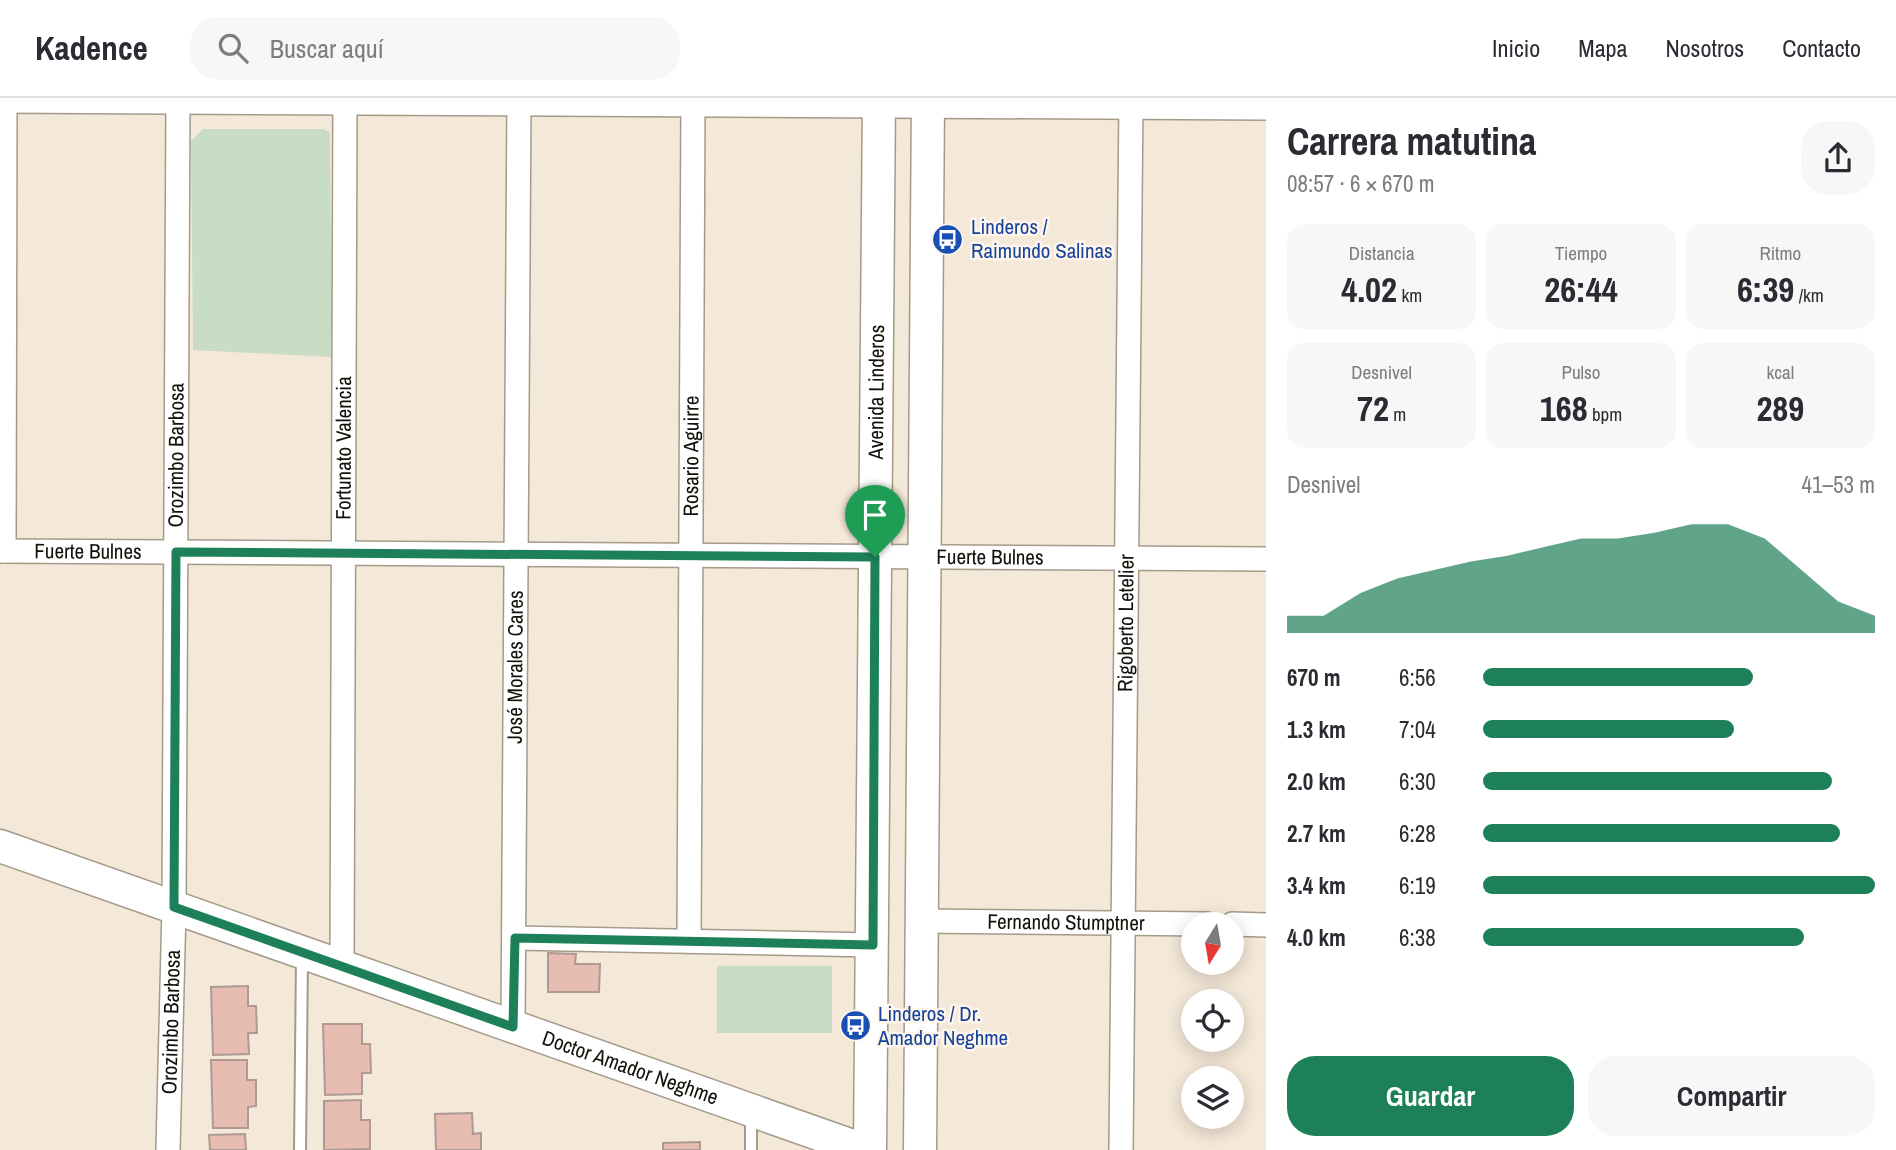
<!DOCTYPE html>
<html lang="es">
<head>
<meta charset="utf-8">
<style>
	body { margin:0; font-family:"Archivo Narrow",sans-serif; background:#f7f7f7; color:#2b2b33; height:100vh; display:flex; flex-direction:column; font-size:26px; white-space:nowrap }
	* { box-sizing:border-box; margin:0 }
	p { font-size:23px; color:#7c7c81 }
	.icon { flex:none; width:38px; height:38px; fill:none; stroke:currentColor; stroke-width:2; stroke-linecap:round; stroke-linejoin:round }
	.map { position:relative; flex:1; overflow:hidden }
	.details { display:flex; flex-direction:column; background:#fff; width:630px }
	.details>* { flex:none }
	.needle { width:46px; rotate:191deg }
	.buttons { position:absolute; left:1181px; top:814px; display:grid; gap:14px }
	.buttons a { display:grid; place-items:center; width:63px; height:63px; border-radius:50%; background:#fff; box-shadow:0 4px 18px #0003; font-size:35px }
	.pin { position:absolute; display:grid; place-items:center; width:60px; height:60px; color:#fff; margin:-72px -30px; border-radius:50% 50% 50% 0; rotate:-45deg; box-shadow:0 0 7px #0007 }
	.pin .icon { rotate:45deg }
	.round { display:grid; place-items:center; flex:none; width:74px; height:74px; border-radius:28px; background:#f7f7f7 }
	.overview { display:flex; align-items:center; justify-content:space-between; height:119px; padding:0 21px }
	h1 { font-size:38px; font-weight:700; line-height:52px }
	.figures { display:grid; grid-template-columns:repeat(3,1fr); gap:10px; height:119px; padding:7px 21px }
	.figures div { display:grid; align-content:center; border-radius:18px; background:#f7f7f7; text-align:center }
	.figures b { font-size:35px; font-weight:700 }
	.figures small { font-size:19px; font-weight:400 }
	.figures p { font-size:19px }
	.chart { height:196px; padding:14px 21px }
	.chart p { display:flex; justify-content:space-between }
	.chart svg { width:100%; height:126px; margin-top:7px; fill:#1e8059; opacity:.7 }
	.cta { display:flex; gap:14px; margin-top:auto; padding:14px 21px }
	.cta a { flex:1; height:80px; border-radius:28px; background:#1e8059; color:#fff; font-size:28px; font-weight:700; line-height:80px; text-align:center }
	.cta a+a { background:#f7f7f7; color:#2b2b33 }
	ul { padding:0 21px; list-style:none; font-size:23px }
	li { display:grid; grid-template-columns:112px 84px 1fr; align-items:center; height:52px }
	li i { height:18px; border-radius:9px; background:#1e8059 }
	header { display:flex; align-items:center; gap:42px; box-sizing:border-box; height:98px; padding:0 35px; background:#fff; border-bottom:2px solid #e1e1e2 }
	header strong { font-size:33px }
	nav { display:flex; gap:38px; margin-inline-start:auto; font-size:24px }
	.search { width:490px; height:63px; background:#f7f7f7; display:flex; align-items:center; gap:18px; box-sizing:border-box; padding:0 24px; border-radius:28px; color:#7c7c81; font-size:26px }
	main { display:flex; flex:1; min-height:0 }
	.map>svg:first-child { display:block }
	.green { fill:#c9dcc5 }
	.building { fill:#e6bdb0; stroke:#ae9a93; stroke-width:2 }
	.lines { fill:none; stroke-linecap:round; stroke-linejoin:round }
	.lane-casing { stroke:#a59a8a; stroke-width:14 }
	.street-casing { stroke:#a59a8a; stroke-width:26 }
	.secondary-casing { stroke:#a59a8a; stroke-width:35 }
	.lane { stroke:#fff; stroke-width:10 }
	.street { stroke:#fff; stroke-width:23 }
	.secondary { stroke:#fff; stroke-width:32 }
	.route-casing { stroke:#fff; stroke-width:14 }
	.route { stroke:#1e8059; stroke-width:9 }
	.labels { text-anchor:middle; stroke-width:5; stroke-linejoin:round; paint-order:stroke }
	.transit-label { font-size:21px; fill:#164399; stroke:#fef6ec; text-anchor:start }
	.street-label { font-size:21px; fill:#14100a; stroke:#fef6ec }
</style>
</head>
<body>
<header>
<strong>Kadence</strong>
<div class="search"><svg class="icon" aria-label="search" viewBox="0 0 24 24"><circle cx="10" cy="10" r="6"/><path d="M15 15l6 6"/></svg>Buscar aquí</div>
<nav><a>Inicio</a><a>Mapa</a><a>Nosotros</a><a>Contacto</a></nav>
</header>
<main>
<div class="map">
<svg width="1266" height="1052" viewBox="0 0 1266 1052">
	<rect width="100%" height="100%" fill="#f4e8d8"/>
	<!-- green -->
	<g class="green">
		<path d="M203,31h121l6,4 2,224 -139,-7 -2,-209z"/>
		<rect x="717" y="868" width="115" height="67"/>
	</g>
	<!-- building -->
	<g class="building">
		<path d="M548,855l28,1 -1,10h25l-1,28h-51z"/>
		<path d="M248,888v20h8l1,27h-9l1,21 -36,1 -2,-68z"/>
		<path d="M323,926h39v20h8l1,29h-9v21l-37,1z"/>
		<path d="M211,962h36v20h9v26l-8,1v21h-35z"/>
		<path d="M361,1002v20h9v29l-46,1v-49z"/>
		<path d="M472,1015l1,21 8,-1v17h-45l-1,-36z"/>
		<path d="M245,1036l1,16h-36l-1,-15z"/>
		<path d="M700,1044v8h-37v-7z"/>
	</g>
	<g class="lines">
		<defs>
			<g id="lane">
				<path d="M300,1052l2,-193"/>
				<path d="M751,1052v-36"/>
			</g>
			<g id="street">
				<path d="M0,3l1266,7"/>
				<path id="s1" d="M0,453l1266,8"/>
				<path d="M4,453l1,-453"/>
				<path id="s2" d="M922,823l285,3"/>
				<path d="M1232,826l34,1"/>
				<path d="M515,840l358,7"/>
				<path id="s3" d="M689,843l4,-843"/>
				<path id="s4" d="M342,868l3,-868"/>
				<path id="s5" d="M513,929l6,-929"/>
				<path id="s6" d="M168,1052l6,-243 4,-809"/>
				<path id="s7" d="M1121,1052l10,-1052"/>
			</g>
			<g id="secondary">
				<path id="s8" d="M0,748l864,304"/>
				<path id="s9" d="M870,1052l9,-1052"/>
				<path d="M920,1052l8,-1052"/>
			</g>
		</defs>
		<!-- lane casing -->
		<use href="#lane" class="lane-casing"/>
		<!-- street casing -->
		<use href="#street" class="street-casing"/>
		<!-- secondary casing -->
		<use href="#secondary" class="secondary-casing"/>
		<!-- lane -->
		<use href="#lane" class="lane"/>
		<!-- street -->
		<use href="#street" class="street"/>
		<!-- secondary -->
		<use href="#secondary" class="secondary"/>
	</g>
	<g class="lines">
		<defs>
			<path id="route" d="M176,454l699,5 -2,388 -358,-7 -2,89 -339,-120z"/>
		</defs>
		<!-- route casing -->
		<use href="#route" class="route-casing"/>
		<!-- route -->
		<use href="#route" class="route"/>
	</g>
	<!-- icons -->
	<defs>
		<symbol id="bus-disc" viewBox="-11 -11 22 22"><circle r="9.5" fill="#1a4fb4" stroke="#fef6ec"/><path d="M-5-6H5V4H4V6H2V4H-2V6H-4V4H-5ZM-3.5-4V0h7V-4ZM-3.5 1.2v1.5H-2V1.2ZM2 1.2v1.5H3.5V1.2Z" fill="#fff"/></symbol>
	</defs>
	<g fill-rule="evenodd">
		<use href="#bus-disc" x="930" y="124" width="35" height="35"/>
		<use href="#bus-disc" x="838" y="910" width="35" height="35"/>
	</g>
	<g class="labels">
		<!-- transit labels -->
		<g class="transit-label">
			<text x="971" y="136">Linderos /<tspan x="971" dy="24">Raimundo Salinas</tspan></text>
			<text x="878" y="923">Linderos / Dr.<tspan x="878" dy="24">Amador Neghme</tspan></text>
		</g>
		<!-- street labels -->
		<g class="street-label">
			<text dy="7" stroke="none"><textPath href="#s9" startOffset="758">Avenida Linderos</textPath></text>
			<text dy="7" stroke="none"><textPath href="#s4" startOffset="518">Fortunato Valencia</textPath></text>
			<text dy="7" stroke="none"><textPath href="#s6" startOffset="695">Orozimbo Barbosa</textPath></text>
			<text dy="7" stroke="none"><textPath href="#s3" startOffset="485">Rosario Aguirre</textPath></text>
			<text dy="7" stroke="none"><textPath href="#s1" startOffset="88">Fuerte Bulnes</textPath></text>
			<text dy="7" stroke="none"><textPath href="#s1" startOffset="990">Fuerte Bulnes</textPath></text>
			<text dy="7" stroke="none"><textPath href="#s7" startOffset="527">Rigoberto Letelier</textPath></text>
			<text dy="7" stroke="none"><textPath href="#s5" startOffset="360">José Morales Cares</textPath></text>
			<text dy="7" stroke="none"><textPath href="#s2" startOffset="144">Fernando Stumptner</textPath></text>
			<text dy="7" stroke="none"><textPath href="#s6" startOffset="128">Orozimbo Barbosa</textPath></text>
			<text dy="7" stroke="none"><textPath href="#s8" startOffset="668">Doctor Amador Neghme</textPath></text>
		</g>
	</g>
</svg>
<div class="buttons">
<a><svg class="needle" viewBox="-14 -14 28 28"><path d="M0-13l5 13h-10z" fill="#e53935"/><path d="M0 13l5-13h-10z" fill="#7c7c81"/></svg></a>
<a><svg class="icon" aria-label="locate" viewBox="0 0 24 24"><circle cx="12" cy="12" r="6"/><path d="M12 2v4M12 18v4M2 12h4M18 12h4"/></svg></a>
<a><svg class="icon" aria-label="layers" viewBox="0 0 24 24"><path d="M12 4l9 5-9 5-9-5zM3 14l9 5 9-5"/></svg></a>
</div>
<div class="pin" style="left:875px;top:459px;background:#1e9e55"><svg class="icon" aria-label="arrive" viewBox="0 0 24 24"><path d="M6 21V4h12l-3 4 3 4H6"/></svg></div>
</div>
<section class="details">
<div class="overview"><div><h1>Carrera matutina</h1><p>08:57 · 6 × 670 m</p></div><a class="round"><svg class="icon" aria-label="share" viewBox="0 0 24 24"><path d="M12 15V3M7 8l5-5 5 5M5 13v7h14v-7"/></svg></a></div>
<div class="figures">
<div><p>Distancia</p><b>4.02<small> km</small></b></div>
<div><p>Tiempo</p><b>26:44</b></div>
<div><p>Ritmo</p><b>6:39<small> /km</small></b></div>
</div>
<div class="figures">
<div><p>Desnivel</p><b>72<small> m</small></b></div>
<div><p>Pulso</p><b>168<small> bpm</small></b></div>
<div><p>kcal</p><b>289</b></div>
</div>
<div class="chart"><p><span>Desnivel</span>41–53 m</p>
<svg viewBox="0 0 160 44" preserveAspectRatio="none"><path d="M0 44V38L10 38L20 30L30 25L40 22L50 19L60 17L70 14L80 11L90 11L100 9L110 6L120 6L130 11L140 22L150 33L160 38V44z"/></svg>
</div>
<ul>
<li><b>670 m</b>6:56<i style="width:69%"></i></li>
<li><b>1.3 km</b>7:04<i style="width:64%"></i></li>
<li><b>2.0 km</b>6:30<i style="width:89%"></i></li>
<li><b>2.7 km</b>6:28<i style="width:91%"></i></li>
<li><b>3.4 km</b>6:19<i style="width:100%"></i></li>
<li><b>4.0 km</b>6:38<i style="width:82%"></i></li>
</ul>
<div class="cta"><a>Guardar</a><a>Compartir</a></div>
</section>
</main>
</body>
</html>
